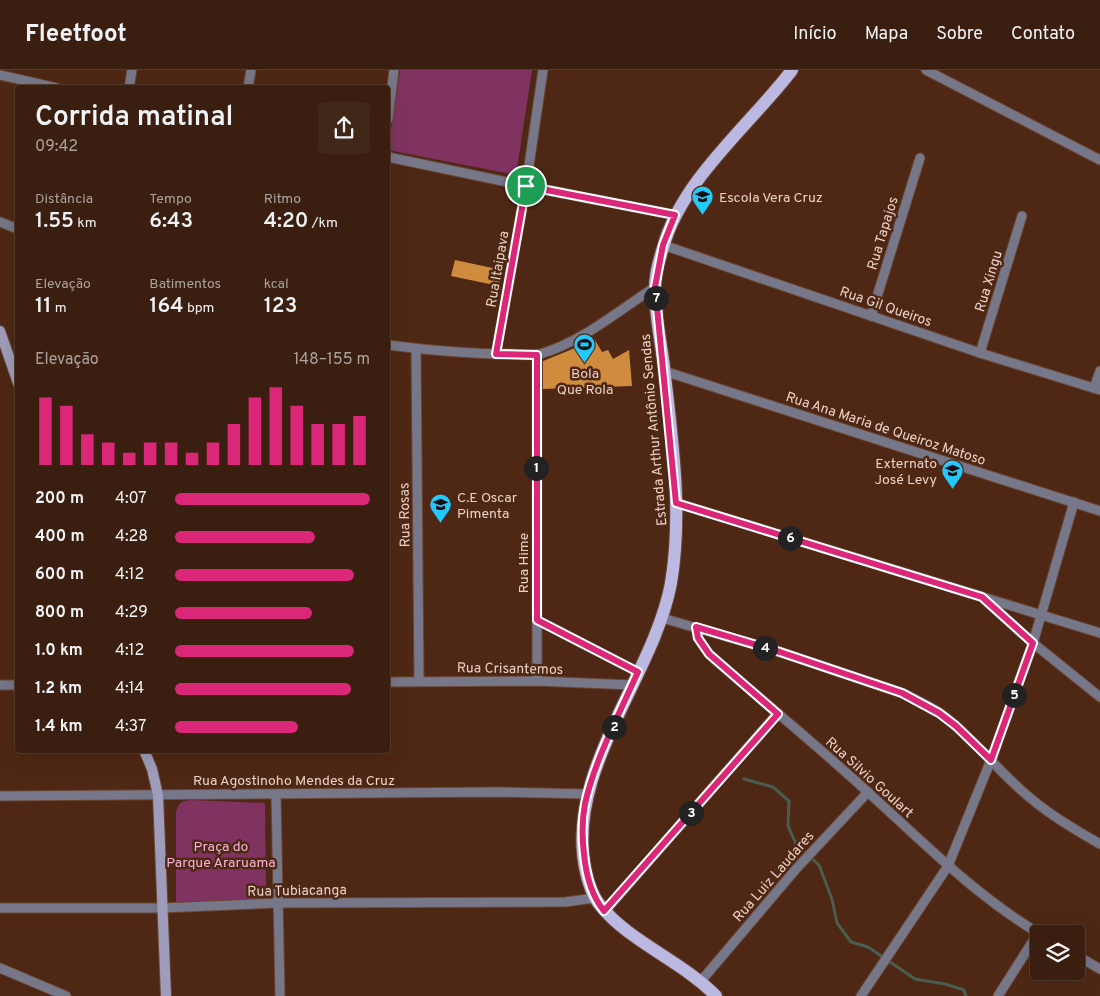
<!DOCTYPE html>
<html lang="pt">
<head>
<meta charset="utf-8">
<style>
	body { margin:0; font-family:Overpass,sans-serif; background:#412718; color:#f1f3f6; height:100vh; display:flex; flex-direction:column; font-size:19px; white-space:nowrap }
	* { box-sizing:border-box; margin:0 }
	p { font-size:16px; color:#aba29e }
	.icon { flex:none; width:28px; height:28px; fill:none; stroke:currentColor; stroke-width:2; stroke-linecap:round; stroke-linejoin:round }
	.map { position:relative; flex:1; overflow:hidden }
	.details { position:absolute; left:15px; top:15px; width:375px; height:668px; display:flex; flex-direction:column; background:#3a1e0f; border-radius:5px; box-shadow:0 5px 20px #0002,0 0 0 1px #543c2f }
	.details>* { flex:none }
	.tools { position:absolute; left:1030px; top:855px; display:grid; gap:10px }
	.tools a { display:grid; place-items:center; width:55px; height:55px; border-radius:5px; background:#3a1e0f; box-shadow:0 5px 20px #0002,0 0 0 1px #543c2f; font-size:25px }
	.pin { position:absolute; display:grid; place-items:center; width:42px; height:42px; color:#fff; margin:-21px; border:2px solid #fff; border-radius:50%; box-shadow:0 1px 5px #0007 }
	.km { position:absolute; width:25px; height:25px; margin:-12px; border-radius:50%; background:#222; color:#fff; font-size:14px; line-height:25px; text-align:center }
	.round { display:grid; place-items:center; flex:none; width:52px; height:52px; border-radius:5px; background:#412718 }
	.overview { display:flex; align-items:center; justify-content:space-between; height:85px; padding:0 20px }
	h1 { font-size:28px; font-weight:600; line-height:38px }
	.metrics { display:grid; grid-template-columns:repeat(3,1fr); gap:8px; height:85px; padding:5px 20px }
	.metrics div { display:grid; align-content:center }
	.metrics b { font-size:21px; font-weight:600 }
	.metrics small { font-size:14px; font-weight:400 }
	.metrics p { font-size:14px }
	.chart { height:140px; padding:10px 20px }
	.chart p { display:flex; justify-content:space-between }
	.chart svg { width:100%; height:90px; margin-top:5px; stroke:#db2777; stroke-width:6 }
	ul { padding:0 20px; list-style:none; font-size:16px }
	li { display:grid; grid-template-columns:80px 60px 1fr; align-items:center; height:38px }
	li i { height:12px; border-radius:6px; background:#db2777 }
	header { display:flex; align-items:center; gap:30px; box-sizing:border-box; height:70px; padding:0 25px; background:#3a1e0f; border-bottom:1px solid #543c2f }
	header strong { font-size:24px }
	nav { display:flex; gap:28px; margin-inline-start:auto; font-size:18px }
	.map>svg:first-child { display:block }
	.green { fill:#803361 }
	.lines { fill:none; stroke-linecap:round; stroke-linejoin:round }
	.stream { stroke:#4a5d51; stroke-width:3 }
	.building { fill:#cf8b3e }
	.lane-casing { stroke:#6a4634; stroke-width:6 }
	.street-casing { stroke:#6a4634; stroke-width:11 }
	.secondary-casing { stroke:#6a4634; stroke-width:12 }
	.primary-casing { stroke:#6a4634; stroke-width:14 }
	.lane { stroke:#77778a; stroke-width:4.5 }
	.street { stroke:#77778a; stroke-width:9 }
	.secondary { stroke:#9d9dbb; stroke-width:10 }
	.primary { stroke:#bbb9e1; stroke-width:12 }
	.route-casing { stroke:#fff; stroke-width:10 }
	.route { stroke:#db2777; stroke-width:6 }
	.labels { text-anchor:middle; stroke-width:5; stroke-linejoin:round; paint-order:stroke }
	.poi-label { font-size:14px; fill:#ead0c5; stroke:#4e2814; text-anchor:start }
	.street-label { font-size:14px; fill:#ead0c5; stroke:#4e2814 }
	.park-label { font-size:14px; fill:#f8b3d7; stroke:#4e2814 }
</style>
</head>
<body>
<header>
<strong>Fleetfoot</strong>
<nav><a>Início</a><a>Mapa</a><a>Sobre</a><a>Contato</a></nav>
</header>
<div class="map">
<svg width="1100" height="926" viewBox="0 0 1100 926">
	<rect width="100%" height="100%" fill="#4e2814"/>
	<!-- green -->
	<g class="green">
		<path d="M400,0h132l-16,105 -128,-25z"/>
		<path d="M191,730l74,3 1,92 -6,5 -84,2v-90c2,-9 6,-11 15,-12z"/>
	</g>
	<g class="lines">
		<!-- stream -->
		<path class="stream" d="M744,709l29,8 16,14 -1,25 8,18 23,21 13,34 5,24 14,19 17,5 47,32 30,5 19,6 2,6"/>
	</g>
	<!-- building -->
	<g class="building">
		<path d="M455,190l47,10 -3,16 -48,-10z"/>
		<path d="M595,270l7,12 6,-2 5,9 16,-9 3,36 -89,3v-28z"/>
	</g>
	<g class="lines">
		<defs>
			<path id="lane" d="M537,550l100,51"/>
			<g id="street">
				<path d="M926,0l174,90"/>
				<path d="M0,5l57,13"/>
				<path d="M129,18l3,-18"/>
				<path d="M248,18l3,-18"/>
				<path d="M388,49l6,-49"/>
				<path d="M388,87l138,29 149,29"/>
				<path d="M0,152l18,7"/>
				<path d="M663,175l317,108 120,37"/>
				<path d="M871,246l49,-158"/>
				<path d="M388,275c40,5 81,9 121,9 10,0 21,2 31,0 42,-12 78,-43 115,-67"/>
				<path d="M416,279l3,332"/>
				<path d="M980,283l42,-137"/>
				<path d="M496,284l30,-168 17,-116"/>
				<path d="M537,285v326"/>
				<path d="M664,301l436,140"/>
				<path d="M1094,318l6,-17"/>
				<path d="M676,433l424,130"/>
				<path d="M984,529l49,44 67,54"/>
				<path d="M662,548l118,34 122,41c13,6 26,12 38,20 30,22 53,52 81,77 24,22 51,38 79,54"/>
				<path d="M696,557l2,11 11,16c53,47 109,92 161,140 55,50 106,102 170,140"/>
				<path d="M388,612l149,-1 95,4"/>
				<path d="M0,615h18"/>
				<path d="M276,725l4,201"/>
				<path d="M0,726l496,-4 92,2"/>
				<path d="M0,838h162l116,-5 287,-1 30,-4"/>
				<path d="M605,841l172,-197"/>
				<path d="M1076,885l24,14"/>
				<path d="M0,898l66,28"/>
				<path d="M701,911l95,-112 72,-77"/>
				<path d="M861,926l87,-130 43,-106 42,-117 41,-141"/>
				<path d="M998,926l40,-63"/>
			</g>
			<g id="secondary">
				<path d="M0,261l18,52"/>
				<path d="M144,680l8,19 6,26 8,201"/>
			</g>
			<path id="primary" d="M716,926c-34,-35 -88,-55 -116,-91 -7,-8 -12,-23 -14,-33 -23,-99 68,-196 85,-289 12,-72 1,-144 -7,-216 -3,-25 -9,-52 -9,-78 0,-13 4,-29 8,-41 18,-68 87,-123 129,-178"/>
		</defs>
		<!-- lane casing -->
		<use href="#lane" class="lane-casing"/>
		<!-- street casing -->
		<use href="#street" class="street-casing"/>
		<!-- secondary casing -->
		<use href="#secondary" class="secondary-casing"/>
		<!-- primary casing -->
		<use href="#primary" class="primary-casing"/>
		<!-- lane -->
		<use href="#lane" class="lane"/>
		<!-- street -->
		<use href="#street" class="street"/>
		<!-- secondary -->
		<use href="#secondary" class="secondary"/>
		<!-- primary -->
		<use href="#primary" class="primary"/>
	</g>
	<g class="lines">
		<defs>
			<path id="route" d="M526,116l149,29 -12,30 -8,42 21,216 306,94 51,46 -42,117 -35,-34 -17,-13 -37,-20 -122,-41 -84,-25 2,11 11,16 69,60 -174,197c-13,-16 -18,-36 -20,-57 -2,-16 -2,-34 1,-50 9,-42 35,-92 53,-132l-101,-52v-265l-41,-1z"/>
		</defs>
		<!-- route casing -->
		<use href="#route" class="route-casing"/>
		<!-- route -->
		<use href="#route" class="route"/>
	</g>
	<!-- icons -->
	<defs>
		<symbol id="school-pin" viewBox="-11 -11 22 30"><path d="M0 17L-7.5 6A9.5 9.5 0 1 1 7.5 6Z" fill="#22c9fe" stroke="#4e2814"/><path d="M0-5L7-2L0 1L-7-2ZM-4 1L0 2.5L4 1V4Q0 6-4 4Z" fill="#111"/></symbol>
		<symbol id="stadium-pin" viewBox="-11 -11 22 30"><path d="M0 17L-7.5 6A9.5 9.5 0 1 1 7.5 6Z" fill="#22c9fe" stroke="#4e2814"/><path d="M0-5a6.5 5 0 1 0 0 10a6.5 5 0 1 0 0-10ZM-3.5-1.8h7v3.6h-7Z" fill="#111"/></symbol>
	</defs>
	<g fill-rule="evenodd">
		<use href="#school-pin" x="690" y="114" width="25" height="34"/>
		<use href="#stadium-pin" x="572" y="262" width="25" height="34"/>
		<use href="#school-pin" x="940" y="388" width="25" height="34"/>
		<use href="#school-pin" x="428" y="422" width="25" height="34"/>
	</g>
	<g class="labels">
		<!-- poi labels -->
		<g class="poi-label">
			<text x="719" y="132">Escola Vera Cruz</text>
			<text x="585" y="308" text-anchor="middle">Bola<tspan x="585" dy="16">Que Rola</tspan></text>
			<text x="937" y="398" text-anchor="end">Externato<tspan x="937" dy="16">José Levy</tspan></text>
			<text x="457" y="432">C.E Oscar<tspan x="457" dy="16">Pimenta</tspan></text>
		</g>
		<!-- street labels -->
		<g class="street-label">
			<text transform="translate(882 163) rotate(-73)" y="5">Rua Tapajos</text>
			<text transform="translate(497 199) rotate(-80)" y="5">Rua Itaipava</text>
			<text transform="translate(988 211) rotate(-73)" y="5">Rua Xingu</text>
			<text transform="translate(886 236) rotate(19)" y="5">Rua Gil Queiros</text>
			<text transform="translate(886 358) rotate(18)" y="5">Rua Ana Maria de Queiroz Matoso</text>
			<text transform="translate(653 360) rotate(-95)" y="5">Estrada Arthur Antônio Sendas</text>
			<text transform="translate(404 445) rotate(-91)" y="5">Rua Rosas</text>
			<text transform="translate(523 493) rotate(-90)" y="5">Rua Hime</text>
			<text transform="translate(510 598) rotate(1)" y="5">Rua Crisantemos</text>
			<text transform="translate(870 707) rotate(42)" y="5">Rua Silvio Goulart</text>
			<text x="294" y="715">Rua Agostinoho Mendes da Cruz</text>
			<text transform="translate(773 806) rotate(-49)" y="5">Rua Luiz Laudares</text>
			<text transform="translate(297 820) rotate(-1)" y="5">Rua Tubiacanga</text>
		</g>
		<!-- park labels -->
		<g class="park-label">
			<text x="221" y="781">Praça do<tspan x="221" dy="16">Parque Araruama</tspan></text>
		</g>
	</g>
</svg>
<div class="tools">
<a><svg class="icon" aria-label="layers" viewBox="0 0 24 24"><path d="M12 4l9 5-9 5-9-5zM3 14l9 5 9-5"/></svg></a>
</div>
<div class="pin" style="left:526px;top:116px;background:#1e9e55"><svg class="icon" aria-label="arrive" viewBox="0 0 24 24"><path d="M6 21V4h12l-3 4 3 4H6"/></svg></div>
<b class="km" style="left:536px;top:398px">1</b>
<b class="km" style="left:614px;top:657px">2</b>
<b class="km" style="left:691px;top:743px">3</b>
<b class="km" style="left:765px;top:578px">4</b>
<b class="km" style="left:1014px;top:625px">5</b>
<b class="km" style="left:790px;top:468px">6</b>
<b class="km" style="left:656px;top:228px">7</b>
<section class="details">
<div class="overview"><div><h1>Corrida matinal</h1><p>09:42</p></div><a class="round"><svg class="icon" aria-label="share" viewBox="0 0 24 24"><path d="M12 15V3M7 8l5-5 5 5M5 13v7h14v-7"/></svg></a></div>
<div class="metrics">
<div><p>Distância</p><b>1.55<small> km</small></b></div>
<div><p>Tempo</p><b>6:43</b></div>
<div><p>Ritmo</p><b>4:20<small> /km</small></b></div>
</div>
<div class="metrics">
<div><p>Elevação</p><b>11<small> m</small></b></div>
<div><p>Batimentos</p><b>164<small> bpm</small></b></div>
<div><p>kcal</p><b>123</b></div>
</div>
<div class="chart"><p><span>Elevação</span>148–155 m</p>
<svg viewBox="0 0 160 44" preserveAspectRatio="none"><path d="M5 44V11M15 44V15M25 44V29M35 44V33M45 44V38M55 44V33M65 44V33M75 44V38M85 44V33M95 44V24M105 44V11M115 44V6M125 44V15M135 44V24M145 44V24M155 44V20"/></svg>
</div>
<ul>
<li><b>200 m</b>4:07<i style="width:100%"></i></li>
<li><b>400 m</b>4:28<i style="width:72%"></i></li>
<li><b>600 m</b>4:12<i style="width:92%"></i></li>
<li><b>800 m</b>4:29<i style="width:70%"></i></li>
<li><b>1.0 km</b>4:12<i style="width:92%"></i></li>
<li><b>1.2 km</b>4:14<i style="width:90%"></i></li>
<li><b>1.4 km</b>4:37<i style="width:63%"></i></li>
</ul>
</section>
</div>
</body>
</html>
